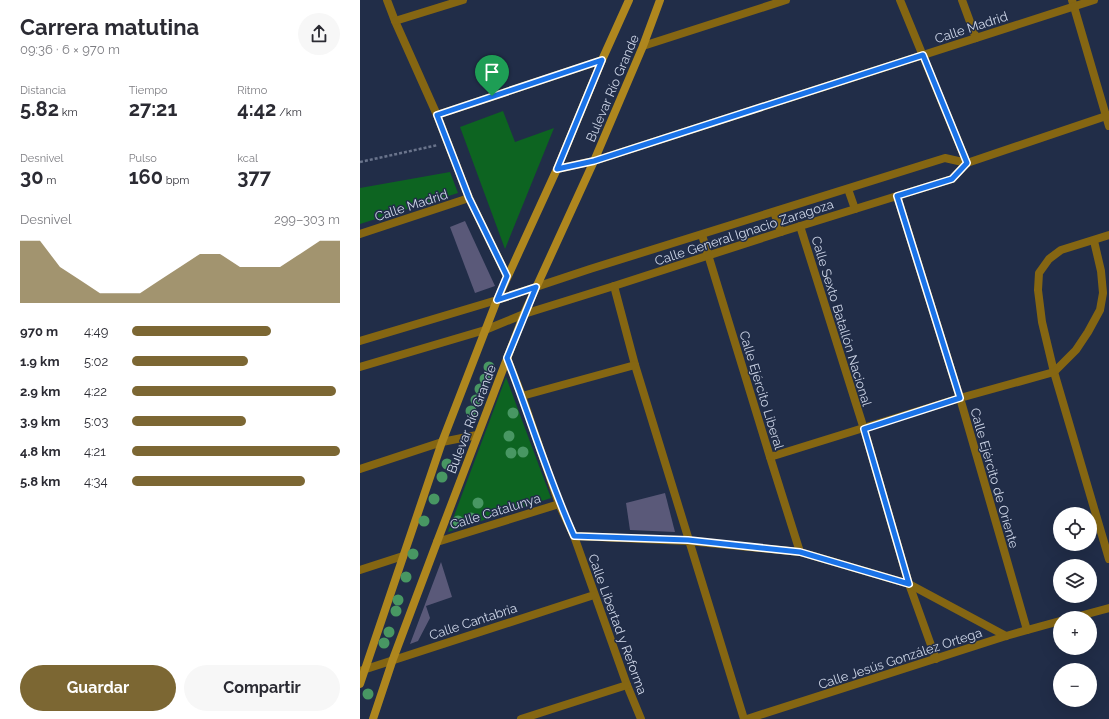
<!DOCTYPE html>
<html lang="es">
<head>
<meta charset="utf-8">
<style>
	body { margin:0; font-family:Raleway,sans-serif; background:#f7f7f7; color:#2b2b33; height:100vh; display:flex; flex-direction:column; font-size:15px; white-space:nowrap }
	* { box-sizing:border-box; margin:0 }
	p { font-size:13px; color:#7c7c81 }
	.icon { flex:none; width:22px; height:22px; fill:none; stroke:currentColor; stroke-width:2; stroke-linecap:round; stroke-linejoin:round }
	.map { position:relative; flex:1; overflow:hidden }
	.panel { display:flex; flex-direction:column; background:#fff; width:360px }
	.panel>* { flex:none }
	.tools { position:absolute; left:693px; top:507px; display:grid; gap:8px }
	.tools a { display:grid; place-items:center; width:44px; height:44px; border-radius:50%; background:#fff; box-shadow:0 4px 16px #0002; font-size:20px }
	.pin { position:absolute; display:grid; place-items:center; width:34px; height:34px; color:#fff; margin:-41px -17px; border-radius:50% 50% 50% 0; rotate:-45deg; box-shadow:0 0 4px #0007 }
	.pin .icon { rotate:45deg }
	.round { display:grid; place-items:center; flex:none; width:42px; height:42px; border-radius:21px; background:#f7f7f7 }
	.overview { display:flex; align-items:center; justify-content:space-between; height:68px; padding:0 20px }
	h1 { font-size:22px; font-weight:700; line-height:30px }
	.stats { display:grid; grid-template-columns:repeat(3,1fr); gap:6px; height:68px; padding:4px 20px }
	.stats div { display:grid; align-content:center }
	.stats b { font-size:20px; font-weight:700 }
	.stats small { font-size:11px; font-weight:400 }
	.stats p { font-size:11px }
	.chart { height:112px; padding:8px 20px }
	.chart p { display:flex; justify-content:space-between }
	.chart svg { width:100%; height:72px; margin-top:4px; fill:#7c6733; opacity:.7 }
	.primary-button { display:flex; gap:8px; margin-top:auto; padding:8px 20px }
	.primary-button a { flex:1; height:46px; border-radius:24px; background:#7c6733; color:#fff; font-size:16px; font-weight:700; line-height:46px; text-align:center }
	.primary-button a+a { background:#f7f7f7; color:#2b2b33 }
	ul { padding:0 20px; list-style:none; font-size:13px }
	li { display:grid; grid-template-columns:64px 48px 1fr; align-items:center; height:30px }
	li i { height:10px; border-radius:5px; background:#7c6733 }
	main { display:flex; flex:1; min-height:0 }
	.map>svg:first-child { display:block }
	.green { fill:#0d6421 }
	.building { fill:#5a5979 }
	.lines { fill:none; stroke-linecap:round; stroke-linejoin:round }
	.path { stroke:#6a748c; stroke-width:2.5; stroke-dasharray:3 2; stroke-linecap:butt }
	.street { stroke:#856612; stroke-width:8 }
	.secondary { stroke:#af871e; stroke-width:8 }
	.tree { fill:#489763 }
	.route-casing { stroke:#fff; stroke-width:8 }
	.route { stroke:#1a73e8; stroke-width:5 }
	.labels { text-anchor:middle; stroke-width:3; stroke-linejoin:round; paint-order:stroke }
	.street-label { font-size:13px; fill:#cdd5e7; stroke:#212d48 }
</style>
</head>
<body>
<main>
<section class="panel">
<div class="overview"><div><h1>Carrera matutina</h1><p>09:36 · 6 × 970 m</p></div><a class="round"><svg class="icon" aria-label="share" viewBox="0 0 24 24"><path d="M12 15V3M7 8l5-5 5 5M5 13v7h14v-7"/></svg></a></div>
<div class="stats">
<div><p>Distancia</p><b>5.82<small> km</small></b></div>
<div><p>Tiempo</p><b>27:21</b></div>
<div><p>Ritmo</p><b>4:42<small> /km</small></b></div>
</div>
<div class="stats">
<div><p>Desnivel</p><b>30<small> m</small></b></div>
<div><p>Pulso</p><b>160<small> bpm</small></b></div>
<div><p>kcal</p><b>377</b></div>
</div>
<div class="chart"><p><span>Desnivel</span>299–303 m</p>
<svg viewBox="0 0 160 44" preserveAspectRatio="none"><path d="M0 44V6L10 6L20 22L30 30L40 38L50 38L60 38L70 30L80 22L90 14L100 14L110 22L120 22L130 22L140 14L150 6L160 6V44z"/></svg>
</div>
<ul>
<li><b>970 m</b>4:49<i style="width:67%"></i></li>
<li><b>1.9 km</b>5:02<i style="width:56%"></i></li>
<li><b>2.9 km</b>4:22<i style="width:98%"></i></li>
<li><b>3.9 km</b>5:03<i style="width:55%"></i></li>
<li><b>4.8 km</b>4:21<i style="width:100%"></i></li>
<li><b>5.8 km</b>4:34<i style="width:83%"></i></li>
</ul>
<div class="primary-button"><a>Guardar</a><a>Compartir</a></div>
</section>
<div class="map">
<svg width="749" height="719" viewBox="0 0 749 719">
	<rect width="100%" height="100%" fill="#212d48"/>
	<!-- green -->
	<g class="green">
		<path d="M143,111l12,31 39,-14 -49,121 -45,-122z"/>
		<path d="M90,172l8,21 -98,31v-36z"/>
		<path d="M146,377l45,121 -103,34z"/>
	</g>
	<!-- building -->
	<g class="building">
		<path d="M105,221l30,65 -20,7 -25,-66z"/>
		<path d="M305,493l10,39 -45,-2 -4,-27z"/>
		<path d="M81,562l11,35 -26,9 4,12 -12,23 -8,3z"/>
	</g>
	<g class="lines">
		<!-- path -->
		<path class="path" d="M0,162l78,-17"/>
		<!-- street -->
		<g class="street">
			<path d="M27,0l8,21 42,94 32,83 38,78"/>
			<path d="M540,0l67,163"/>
			<path d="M602,0l14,38"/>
			<path d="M712,0l37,126"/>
			<path d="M35,21l68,-21"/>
			<path d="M283,46l143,-46"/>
			<path d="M77,115l165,-55"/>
			<path d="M197,169l37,-8 500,-161"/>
			<path d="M488,189l7,20"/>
			<path d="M537,196l63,202 67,232"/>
			<path d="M414,212l7,20"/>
			<path d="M440,226l64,203 45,155 27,75"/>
			<path d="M0,234l109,-36"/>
			<path d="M342,235l68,222 30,95"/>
			<path d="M749,235l-48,15 -12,9 -10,14 -1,17 4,32 12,50 55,187"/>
			<path d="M254,286l21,79 109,354"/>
			<path d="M0,341l137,-41 93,-31 355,-111 22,5"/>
			<path d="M147,358l15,38 37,108 15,32 53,149 14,34"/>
			<path d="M0,367l125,-37 39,-16 90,-28 167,-54 116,-36 55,-17 15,-16 142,-48"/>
			<path d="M162,396l113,-31"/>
			<path d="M410,457l190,-59 94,-26 22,-22 12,-18 12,-22 3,-17 -2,-22 -7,-30"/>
			<path d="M0,469l82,-27 35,-7"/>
			<path d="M214,536l114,5 112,11 109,32 97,52"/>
			<path d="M77,542l122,-38"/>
			<path d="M0,570l43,-14"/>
			<path d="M712,618l37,-10"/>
			<path d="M0,671l234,-76"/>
			<path d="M161,719l106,-34"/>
			<path d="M387,719l259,-83 54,-15"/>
		</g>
		<!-- secondary -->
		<g class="secondary">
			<path d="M0,684l82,-242 55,-142 60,-131 45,-109 27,-60"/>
			<path d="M13,719l20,-60 44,-117 87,-228 70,-153 49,-115 17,-46"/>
		</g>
	</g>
	<!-- trees -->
	<g class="tree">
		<circle cx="129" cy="367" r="5.5"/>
		<circle cx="125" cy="379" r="5.5"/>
		<circle cx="120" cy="389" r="5.5"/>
		<circle cx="116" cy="400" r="5.5"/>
		<circle cx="111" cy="411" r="5.5"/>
		<circle cx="153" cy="413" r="5.5"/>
		<circle cx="149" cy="436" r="5.5"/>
		<circle cx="163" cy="452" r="5.5"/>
		<circle cx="151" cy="453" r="5.5"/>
		<circle cx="87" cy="464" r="5.5"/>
		<circle cx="82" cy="477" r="5.5"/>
		<circle cx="74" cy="499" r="5.5"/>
		<circle cx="118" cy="503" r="5.5"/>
		<circle cx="111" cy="518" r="5.5"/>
		<circle cx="64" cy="521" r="5.5"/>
		<circle cx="98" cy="521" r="5.5"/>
		<circle cx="53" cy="554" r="5.5"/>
		<circle cx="46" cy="577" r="5.5"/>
		<circle cx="38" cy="600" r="5.5"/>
		<circle cx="36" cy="611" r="5.5"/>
		<circle cx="29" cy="632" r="5.5"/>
		<circle cx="24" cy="643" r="5.5"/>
		<circle cx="8" cy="694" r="5.5"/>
	</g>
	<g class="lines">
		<defs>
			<path id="route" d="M563,55l44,108 -15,16 -55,17 63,202 -96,31 45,155 -109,-32 -112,-12 -114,-4c-26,-58 -44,-119 -67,-178l29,-71 -39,13 10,-24 -38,-78 -32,-83 165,-55 -45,109 37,-8z"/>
		</defs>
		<!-- route casing -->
		<use href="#route" class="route-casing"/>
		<!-- route -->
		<use href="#route" class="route"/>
	</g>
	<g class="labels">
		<!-- street labels -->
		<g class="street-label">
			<text transform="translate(611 27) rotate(-18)" y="5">Calle Madrid</text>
			<text transform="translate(252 88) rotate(-67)" y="5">Bulevar Río Grande</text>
			<text transform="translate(51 205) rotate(-18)" y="5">Calle Madrid</text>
			<text transform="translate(384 232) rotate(-18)" y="5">Calle General Ignacio Zaragoza</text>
			<text transform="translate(482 321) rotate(73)" y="5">Calle Sexto Batallón Nacional</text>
			<text transform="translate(402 390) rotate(73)" y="5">Calle Ejército Liberal</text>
			<text transform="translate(111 419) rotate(-69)" y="5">Bulevar Río Grande</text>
			<text transform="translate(635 478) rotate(74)" y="5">Calle Ejército de Oriente</text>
			<text transform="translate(135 511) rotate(-17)" y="5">Calle Catalunya</text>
			<text transform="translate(113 621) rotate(-18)" y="5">Calle Cantabria</text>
			<text transform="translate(258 624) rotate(70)" y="5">Calle Libertad y Reforma</text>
			<text transform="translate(540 658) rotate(-18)" y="5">Calle Jesús González Ortega</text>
		</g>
	</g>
</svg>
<div class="tools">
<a><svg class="icon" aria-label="locate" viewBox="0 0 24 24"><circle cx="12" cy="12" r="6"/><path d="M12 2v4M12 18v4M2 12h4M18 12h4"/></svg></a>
<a><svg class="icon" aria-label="layers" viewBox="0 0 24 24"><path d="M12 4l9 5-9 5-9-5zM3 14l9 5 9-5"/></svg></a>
<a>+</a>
<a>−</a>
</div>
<div class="pin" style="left:132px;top:96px;background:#1e9e55"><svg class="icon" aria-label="arrive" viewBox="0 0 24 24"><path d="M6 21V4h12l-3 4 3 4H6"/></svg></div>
</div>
</main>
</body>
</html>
